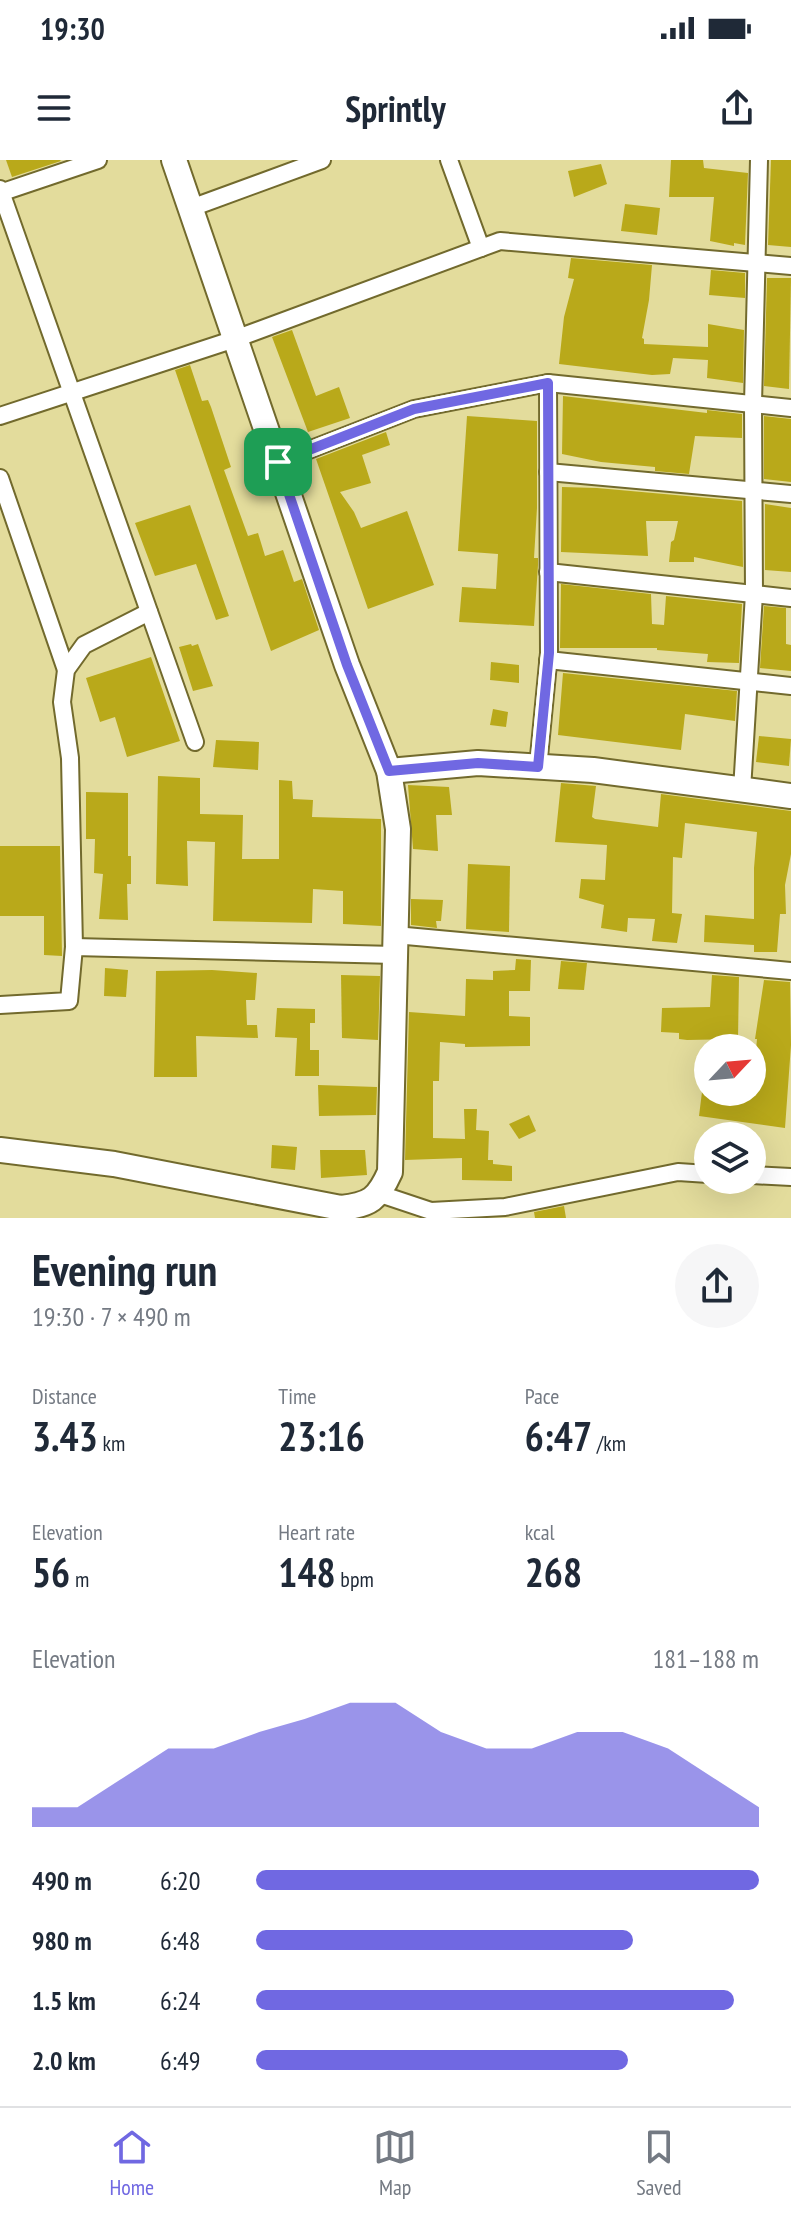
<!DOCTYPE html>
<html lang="en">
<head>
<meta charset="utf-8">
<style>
	body { margin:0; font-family:"PT Sans Narrow",sans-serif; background:#f6f6f7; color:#1f2937; height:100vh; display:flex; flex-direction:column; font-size:30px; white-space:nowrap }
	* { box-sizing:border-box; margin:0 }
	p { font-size:26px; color:#747a83 }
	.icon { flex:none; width:44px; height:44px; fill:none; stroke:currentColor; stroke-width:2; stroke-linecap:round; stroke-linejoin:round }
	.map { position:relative; height:1058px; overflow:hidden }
	.details { display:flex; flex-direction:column; background:#fff; flex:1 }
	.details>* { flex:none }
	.needle { width:52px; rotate:64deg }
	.controls { position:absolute; left:694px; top:874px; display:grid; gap:16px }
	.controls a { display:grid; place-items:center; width:72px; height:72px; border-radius:50%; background:#fff; box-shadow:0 8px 32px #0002; font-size:40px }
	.pin { position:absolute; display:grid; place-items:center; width:68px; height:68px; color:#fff; margin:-34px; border-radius:16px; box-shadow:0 4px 12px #0006 }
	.round { display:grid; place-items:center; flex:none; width:84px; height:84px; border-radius:42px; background:#f6f6f7 }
	.headline { display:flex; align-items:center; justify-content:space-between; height:136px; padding:0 32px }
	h1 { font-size:44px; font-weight:600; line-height:60px }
	.stats { display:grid; grid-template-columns:repeat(3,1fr); gap:12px; height:136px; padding:8px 32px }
	.stats div { display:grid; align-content:center }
	.stats b { font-size:40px; font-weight:600 }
	.stats small { font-size:22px; font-weight:400 }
	.stats p { font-size:22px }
	.chart { height:224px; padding:16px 32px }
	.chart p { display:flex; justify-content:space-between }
	.chart svg { width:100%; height:144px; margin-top:8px; fill:#7068e2; opacity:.7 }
	ul { padding:0 32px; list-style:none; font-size:26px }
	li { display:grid; grid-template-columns:128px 96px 1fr; align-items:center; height:60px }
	li i { height:20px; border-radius:10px; background:#7068e2 }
	.status { display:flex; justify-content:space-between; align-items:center; height:56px; padding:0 40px; background:#fff; direction:ltr }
	.status svg { height:22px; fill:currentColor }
	header { display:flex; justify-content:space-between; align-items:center; height:104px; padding:0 32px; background:#fff; font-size:36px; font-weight:600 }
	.menu { display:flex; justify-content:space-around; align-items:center; height:112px; border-top:2px solid #e0e1e3; background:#fff; font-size:22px; color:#747a83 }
	.menu a { display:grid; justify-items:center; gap:4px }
	.menu .current { color:#7068e2 }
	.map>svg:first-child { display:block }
	.building { fill:#b9a91a }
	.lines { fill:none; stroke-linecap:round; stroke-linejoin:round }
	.street-casing { stroke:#726a2d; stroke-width:20 }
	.secondary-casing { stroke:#726a2d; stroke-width:28 }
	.street { stroke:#fff; stroke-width:16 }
	.secondary { stroke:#fff; stroke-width:24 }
	.route-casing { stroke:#fff; stroke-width:16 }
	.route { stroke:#7068e2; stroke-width:10 }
</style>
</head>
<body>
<div class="status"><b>19:30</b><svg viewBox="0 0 49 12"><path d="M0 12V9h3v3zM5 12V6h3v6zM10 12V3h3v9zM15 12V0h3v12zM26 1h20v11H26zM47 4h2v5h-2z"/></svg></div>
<header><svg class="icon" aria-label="menu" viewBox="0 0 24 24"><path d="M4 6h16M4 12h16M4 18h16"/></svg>Sprintly<svg class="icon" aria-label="share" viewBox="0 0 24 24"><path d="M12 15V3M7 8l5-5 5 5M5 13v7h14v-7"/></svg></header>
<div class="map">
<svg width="791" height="1058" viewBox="0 0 791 1058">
	<rect width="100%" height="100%" fill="#e3dc9c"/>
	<!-- building -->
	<g class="building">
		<path d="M6,0h54l1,1 -49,16z"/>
		<path d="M671,0h32l1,8 44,5 -3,72 -11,-2v3l-24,-5 4,-44h-45z"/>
		<path d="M771,0h20v87l-23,-2z"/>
		<path d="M601,4l6,20 -33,13 -6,-26z"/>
		<path d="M625,44l35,4 -3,27 -36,-4z"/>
		<path d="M571,98l81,7 -3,35 -7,38 2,1v5l64,3v-23l36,6 -1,53 -36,-5 1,-18 -35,-2 -3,16 -18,1 -93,-11 5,-47 10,-38 -6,-1z"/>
		<path d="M711,110l34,3v25l-36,-3z"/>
		<path d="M767,118h24l-2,111 -25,-3z"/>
		<path d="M292,170l24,66 23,-9 11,31 -42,14 -36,-95z"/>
		<path d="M190,205l12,36 6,-1 3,7 20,60 -7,3 24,66 10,-3 7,23 18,-6 11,32 8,-3 17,51 -48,21 -96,-281z"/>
		<path d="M563,236l144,17v-3l35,4v24l-47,-2 -6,38 -34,-3v-4l-54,-5 -39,-8z"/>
		<path d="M467,256l70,5v87l-3,50h4v7l-4,61 -75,-4 3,-35 34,2 2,-35 -40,-3z"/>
		<path d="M764,256l27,3v63l-27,-3z"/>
		<path d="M386,272l4,13 -28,10 9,28 -31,9 14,20 7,16 46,-17 27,74 -66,24 -52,-150z"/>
		<path d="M562,327l35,1 145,13 1,66 -49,-10v5h-25l2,-20 3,-2 4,-19h-32l2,35 -87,-4z"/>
		<path d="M765,344l26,4v64l-26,-2z"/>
		<path d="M190,345l39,111 -13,4 -20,-56 -41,12 -20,-53z"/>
		<path d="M561,424l90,10 1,30 12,1 2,-29 76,8 -3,59 -32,-1 1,-8 -51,-4v-2h-97z"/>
		<path d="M764,446l22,2v36l5,1v26l-31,-3z"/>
		<path d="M191,484l1,2 6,-2 15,42 -20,5 -14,-44z"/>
		<path d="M151,497l29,84 -53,16 -12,-40 -15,5 -14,-44z"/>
		<path d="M491,502l28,3v18l-29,-3z"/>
		<path d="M563,513l174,18 -2,30 -50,-7 -4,36 -123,-15z"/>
		<path d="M493,549l15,3 -2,15 -16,-2z"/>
		<path d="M759,576l32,3 -2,27 -33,-4z"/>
		<path d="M216,580l43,2 -1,28 -45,-3z"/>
		<path d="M158,616l42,2v36l43,1 -1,44h37v-79l13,1 1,18 20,1 -1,17 69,2v107l-38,-2v-33l-30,-2 -1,34 -99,-2 2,-79 -28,-1 1,45 -32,-2z"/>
		<path d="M561,623l35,3 -4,31 3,2 63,8 3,-33 130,17v43l-6,31 1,29h-6l-3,38h-23v-7l-50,-3 1,-27 49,4v-51l3,-36 -72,-9 -3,35 -9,-1 -1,56 10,1 -5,29 -25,-2 3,-22 -27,-1 -1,14 -26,-4 3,-23 -25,-7 2,-19 24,1 2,-35 -52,-3z"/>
		<path d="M408,625l41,2 3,28h-16l2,36 -25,-2z"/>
		<path d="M86,632l42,1v63h3v28h-4l1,36 -29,-1 4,-45 -9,-1 1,-34h-9z"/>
		<path d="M0,686h60l2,110 -18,-1v-39h-44z"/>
		<path d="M468,704l42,2 -1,66 -43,-3z"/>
		<path d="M411,739l32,1 -2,21h-5l1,7 -26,-3z"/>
		<path d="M516,799l15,1 -1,31h-21v25l21,1v29l-65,1v-3l-25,-2 -1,39h-6v57l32,1 -1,-30h13l-1,21 13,1 -1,29h5v4l19,2v15l-50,-1v-22l-57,2 4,-148 56,4 1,-37 27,1v-9l22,-1z"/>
		<path d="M561,801l26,2 -3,27 -26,-1z"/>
		<path d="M105,808l23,2 -2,27 -22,-1z"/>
		<path d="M212,810l45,3 -2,27h-9l1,25h10l1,13 -62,-2 1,41h-43l2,-106z"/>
		<path d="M341,815l39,1 -2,64 -36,-2z"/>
		<path d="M712,815l27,2 -1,62 -51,1 -8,-1v-6l-18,-1 1,-24 48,-1z"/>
		<path d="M764,820l26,2 1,63 -6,83 -86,-12 3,-24 50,2 5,-55h-2z"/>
		<path d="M277,848l38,1v14h-5v27h9v26h-24l2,-38 -22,-1z"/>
		<path d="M318,925l59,2 -1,28 -57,1z"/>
		<path d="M529,955l7,16 -17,8 -10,-15z"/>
		<path d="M272,985l25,2 -2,23 -24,-2z"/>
		<path d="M320,990h45l2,25 -46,3z"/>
		<path d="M564,1046l2,12h-31l-1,-6z"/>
	</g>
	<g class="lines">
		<defs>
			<g id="street">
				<path d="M449,0l32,88"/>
				<path d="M0,29l195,553"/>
				<path d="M0,33l98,-33"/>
				<path d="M191,48l131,-48"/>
				<path d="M0,256l235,-77 265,-98 291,25"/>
				<path d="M278,302l136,-53 134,-26 243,25"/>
				<path d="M548,312l243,22"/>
				<path d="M0,318l66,192"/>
				<path d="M548,412l243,26"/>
				<path d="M548,500l243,26"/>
				<path d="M538,607l11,-114 -1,-270"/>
				<path d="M742,630l12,-196 -1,-190 6,-244"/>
				<path d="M395,775l396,36"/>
				<path d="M74,787l-4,-189 -8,-56 4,-32 18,-25 65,-33"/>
				<path d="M0,845l69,-4 5,-54 321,8"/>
				<path d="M752,1015l39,2"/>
				<path d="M380,1034l51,17 74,-4 173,-35 30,2"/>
			</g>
			<g id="secondary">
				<path d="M389,611l89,-8 115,7 198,26"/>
				<path d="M0,990l114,14 227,44c29,-3 37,-9 49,-36l8,-343 -9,-58 -42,-106 -173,-505"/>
			</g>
		</defs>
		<!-- street casing -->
		<use href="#street" class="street-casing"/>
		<!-- secondary casing -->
		<use href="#secondary" class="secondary-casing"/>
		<!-- street -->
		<use href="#street" class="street"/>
		<!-- secondary -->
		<use href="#secondary" class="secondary"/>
	</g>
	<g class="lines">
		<defs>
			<path id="route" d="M548,223l1,270 -11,114 -60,-4 -89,8 -42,-106 -69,-203 136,-53z"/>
		</defs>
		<!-- route casing -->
		<use href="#route" class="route-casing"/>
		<!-- route -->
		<use href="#route" class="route"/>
	</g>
</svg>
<div class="controls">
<a><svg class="needle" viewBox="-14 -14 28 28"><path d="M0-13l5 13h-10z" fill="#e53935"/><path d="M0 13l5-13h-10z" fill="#747a83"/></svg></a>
<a><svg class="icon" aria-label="layers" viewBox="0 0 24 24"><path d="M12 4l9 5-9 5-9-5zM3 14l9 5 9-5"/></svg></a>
</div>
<div class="pin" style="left:278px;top:302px;background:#1e9e55"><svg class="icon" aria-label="arrive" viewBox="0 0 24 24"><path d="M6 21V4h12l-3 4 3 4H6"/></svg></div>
</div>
<section class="details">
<div class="headline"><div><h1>Evening run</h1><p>19:30 · 7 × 490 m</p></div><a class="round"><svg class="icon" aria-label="share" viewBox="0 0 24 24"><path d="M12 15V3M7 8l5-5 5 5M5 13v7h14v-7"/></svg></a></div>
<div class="stats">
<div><p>Distance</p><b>3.43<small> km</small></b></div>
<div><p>Time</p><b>23:16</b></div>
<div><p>Pace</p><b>6:47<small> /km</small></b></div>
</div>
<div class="stats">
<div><p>Elevation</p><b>56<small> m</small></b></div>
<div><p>Heart rate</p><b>148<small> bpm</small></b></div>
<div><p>kcal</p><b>268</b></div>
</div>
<div class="chart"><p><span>Elevation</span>181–188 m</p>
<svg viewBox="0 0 160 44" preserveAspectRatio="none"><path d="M0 44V38L10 38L20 29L30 20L40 20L50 15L60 11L70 6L80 6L90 15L100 20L110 20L120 15L130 15L140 20L150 29L160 38V44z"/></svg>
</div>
<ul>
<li><b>490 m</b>6:20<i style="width:100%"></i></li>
<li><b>980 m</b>6:48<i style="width:75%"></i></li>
<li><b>1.5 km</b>6:24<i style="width:95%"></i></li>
<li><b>2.0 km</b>6:49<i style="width:74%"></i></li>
</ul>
</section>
<nav class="menu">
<a class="current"><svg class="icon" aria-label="home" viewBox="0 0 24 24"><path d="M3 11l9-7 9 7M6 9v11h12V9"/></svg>Home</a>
<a><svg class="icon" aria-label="map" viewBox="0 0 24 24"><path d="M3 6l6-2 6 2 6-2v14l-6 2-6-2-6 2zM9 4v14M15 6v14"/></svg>Map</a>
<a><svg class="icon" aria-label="saved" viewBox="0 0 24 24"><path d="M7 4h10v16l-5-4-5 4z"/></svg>Saved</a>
</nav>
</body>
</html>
